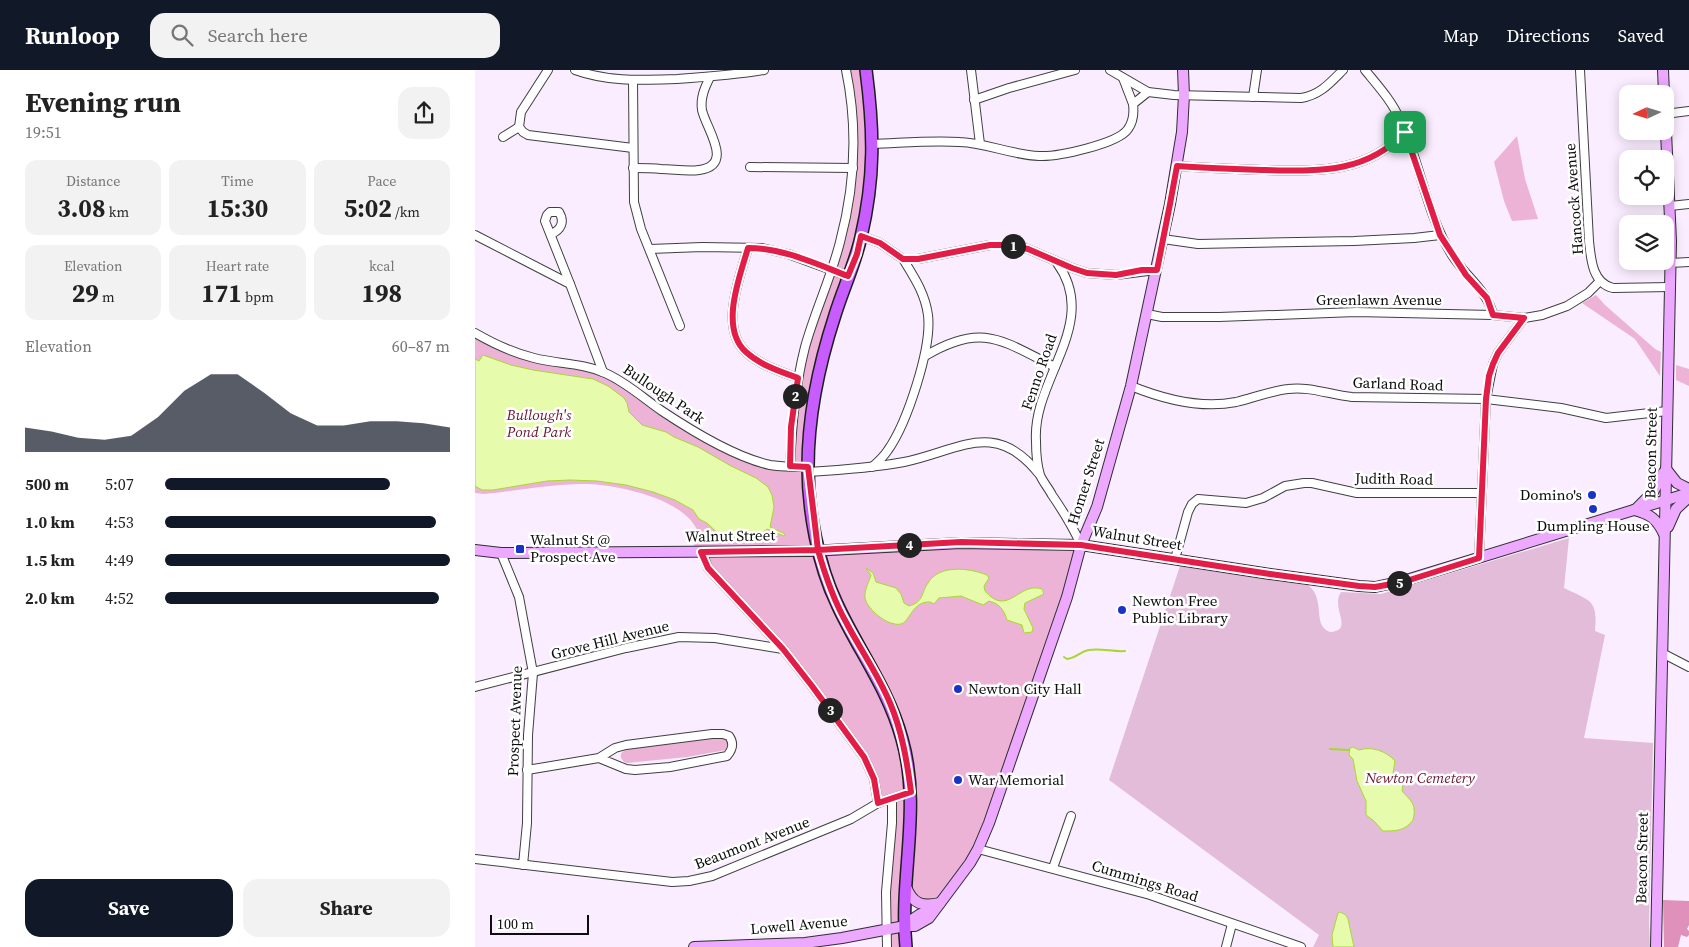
<!DOCTYPE html>
<html lang="en">
<head>
<meta charset="utf-8">
<style>
	body { margin:0; font-family:"Source Serif 4",serif; background:#f2f2f2; color:#222; height:100vh; display:flex; flex-direction:column; font-size:19px; white-space:nowrap }
	* { box-sizing:border-box; margin:0 }
	p { font-size:16px; color:#767676 }
	.icon { flex:none; width:28px; height:28px; fill:none; stroke:currentColor; stroke-width:2; stroke-linecap:round; stroke-linejoin:round }
	.map { position:relative; flex:1; overflow:hidden }
	.drawer { display:flex; flex-direction:column; background:#fff; width:475px }
	.drawer>* { flex:none }
	.needle { width:32px; rotate:266deg }
	.fabs { position:absolute; left:1144px; top:15px; display:grid; gap:10px }
	.fabs a { display:grid; place-items:center; width:55px; height:55px; border-radius:10px; background:#fff; box-shadow:0 2px 12px #0003; font-size:25px }
	.scale { position:absolute; left:15px; bottom:12px; width:99px; box-sizing:border-box; padding-left:5px; border:2px solid #0d0d0d; border-top:0; font-size:14px; line-height:18px; white-space:nowrap; color:#0d0d0d; -webkit-text-stroke:4px #fff; paint-order:stroke }
	.pin { position:absolute; display:grid; place-items:center; width:42px; height:42px; color:#fff; margin:-21px; border-radius:10px; box-shadow:0 2px 8px #0006 }
	.km { position:absolute; width:25px; height:25px; margin:-12px; border-radius:50%; background:#222; color:#fff; font-size:14px; line-height:25px; text-align:center }
	.round { display:grid; place-items:center; flex:none; width:52px; height:52px; border-radius:15px; background:#f2f2f2 }
	.headline { display:flex; align-items:center; justify-content:space-between; height:85px; padding:0 25px }
	h1 { font-size:28px; font-weight:700; line-height:38px }
	.metrics { display:grid; grid-template-columns:repeat(3,1fr); gap:8px; height:85px; padding:5px 25px }
	.metrics div { display:grid; align-content:center; border-radius:12px; background:#f2f2f2; text-align:center }
	.metrics b { font-size:25px; font-weight:700 }
	.metrics small { font-size:14px; font-weight:400 }
	.metrics p { font-size:14px }
	.chart { height:140px; padding:10px 25px }
	.chart p { display:flex; justify-content:space-between }
	.chart svg { width:100%; height:90px; margin-top:5px; fill:#111827; opacity:.7 }
	.action { display:flex; gap:10px; margin-top:auto; padding:10px 25px }
	.action a { flex:1; height:58px; border-radius:15px; background:#111827; color:#fff; font-size:20px; font-weight:700; line-height:58px; text-align:center }
	.action a+a { background:#f2f2f2; color:#222 }
	ul { padding:0 25px; list-style:none; font-size:16px }
	li { display:grid; grid-template-columns:80px 60px 1fr; align-items:center; height:38px }
	li i { height:12px; border-radius:6px; background:#111827 }
	header { display:flex; align-items:center; gap:30px; box-sizing:border-box; height:70px; padding:0 25px; background:#111827; color:#fff }
	header strong { font-size:24px }
	nav { display:flex; gap:28px; margin-inline-start:auto; font-size:18px }
	.search { width:350px; height:45px; background:#f2f2f2; display:flex; align-items:center; gap:12px; box-sizing:border-box; padding:0 18px; border-radius:15px; color:#767676; font-size:19px }
	main { display:flex; flex:1; min-height:0 }
	.map>svg:first-child { display:block }
	.green { fill:#edb3d7 }
	.forest { fill:#df91bc }
	.cemetery { fill:#e3bcda }
	.water { fill:#e6fcac; stroke:#a6d92d }
	.lines { fill:none; stroke-linecap:round; stroke-linejoin:round }
	.stream { stroke:#a6d92d; stroke-width:2 }
	.street-casing { stroke:#404040; stroke-width:10 }
	.secondary-casing { stroke:#2f2f2f; stroke-width:12 }
	.primary-casing { stroke:#1e1e1e; stroke-width:14 }
	.street { stroke:#fff; stroke-width:8 }
	.secondary { stroke:#eda8ff; stroke-width:10 }
	.primary { stroke:#c75dff; stroke-width:11 }
	.route-casing { stroke:#fff; stroke-width:10 }
	.route { stroke:#e11d48; stroke-width:6 }
	.poi-dot { fill:#1933c9; stroke:#fff; stroke-width:2 }
	.labels { text-anchor:middle; stroke-width:5; stroke-linejoin:round; paint-order:stroke }
	.street-label { font-size:15px; fill:#0d0d0d; stroke:#fff }
	.park-label { font-size:15px; font-style:italic; fill:#6a1831; stroke:#fff }
	.poi-label { font-size:15px; fill:#0d0d0d; stroke:#fff; text-anchor:start }
</style>
</head>
<body>
<header>
<strong>Runloop</strong>
<div class="search"><svg class="icon" aria-label="search" viewBox="0 0 24 24"><circle cx="10" cy="10" r="6"/><path d="M15 15l6 6"/></svg>Search here</div>
<nav><a>Map</a><a>Directions</a><a>Saved</a></nav>
</header>
<main>
<section class="drawer">
<div class="headline"><div><h1>Evening run</h1><p>19:51</p></div><a class="round"><svg class="icon" aria-label="share" viewBox="0 0 24 24"><path d="M12 15V3M7 8l5-5 5 5M5 13v7h14v-7"/></svg></a></div>
<div class="metrics">
<div><p>Distance</p><b>3.08<small> km</small></b></div>
<div><p>Time</p><b>15:30</b></div>
<div><p>Pace</p><b>5:02<small> /km</small></b></div>
</div>
<div class="metrics">
<div><p>Elevation</p><b>29<small> m</small></b></div>
<div><p>Heart rate</p><b>171<small> bpm</small></b></div>
<div><p>kcal</p><b>198</b></div>
</div>
<div class="chart"><p><span>Elevation</span>60–87 m</p>
<svg viewBox="0 0 160 44" preserveAspectRatio="none"><path d="M0 44V32L10 34L20 37L30 38L40 36L50 27L60 14L70 6L80 6L90 15L100 25L110 31L120 31L130 29L140 29L150 30L160 32V44z"/></svg>
</div>
<ul>
<li><b>500 m</b>5:07<i style="width:79%"></i></li>
<li><b>1.0 km</b>4:53<i style="width:95%"></i></li>
<li><b>1.5 km</b>4:49<i style="width:100%"></i></li>
<li><b>2.0 km</b>4:52<i style="width:96%"></i></li>
</ul>
<div class="action"><a>Save</a><a>Share</a></div>
</section>
<div class="map">
<svg width="1214" height="877" viewBox="0 0 1214 877">
	<rect width="100%" height="100%" fill="#faedff"/>
	<!-- green -->
	<g class="green">
		<path d="M371,0h20l6,93 -24,113 -38,151 8,123 263,-5 -92,277 -49,81 -30,-7 -4,51h-19l5,-148 -14,4 -4,-24 -62,-93 -104,-118 -6,-16h-10c1,-8 6,-12 6,-20 -13,-34 -83,-48 -115,-48 -32,0 -68,7 -99,10l-9,-1v-160l22,12 106,27 57,38 78,43 52,13 8,-88 33,-108 21,-90z"/>
		<path d="M1042,66l8,43 13,40 -26,2 -8,-20 -10,-39z"/>
		<path d="M1121,225l9,10 50,44 6,3 -1,24 -25,-37 -53,-36z"/>
		<path d="M1201,295l13,4v17l-13,-6z"/>
		<path d="M249,668c7,2 7,8 2,12l-39,7 -60,6 -3,-1 -3,-4c0,-3 -1,-5 3,-7 12,-8 83,-13 100,-13z"/>
	</g>
	<!-- forest -->
	<path class="forest" d="M1188,830l26,1v24l-2,4 2,2v4l-2,2 -6,-2 -3,12h-14z"/>
	<!-- cemetery -->
	<path class="cemetery" d="M1094,468l-5,50c26,13 34,11 31,43l10,4 -21,103 69,5 -4,179 1,25h-337l6,-12 -210,-155 71,-214 128,19c19,15 3,40 22,47 25,-2 0,-24 11,-40l40,2z"/>
	<!-- water -->
	<g class="water">
		<path d="M8,285l28,10 22,5 60,9 15,7 16,12 3,5 2,9 13,13 24,7 8,5 24,10 33,19 25,12 12,9 4,8 2,12 -4,20 15,7 -1,2 -17,-7c-9,10 -31,9 -44,9l-16,-15 -8,-4 -6,-9 -18,-10 -22,-8 -27,-7 -29,-4 -27,-1 -23,1 -54,9h-11l-7,-4v-127l4,2z"/>
		<path d="M391,498l7,5 3,9 20,6 5,6 3,9 5,3c15,-4 12,-13 19,-23 11,-19 42,-15 59,-8l2,3 -5,8 1,5c23,27 34,-10 57,-2l2,5 -19,9 -1,6 9,19 -1,4 -8,1 -2,-8 -15,-5c-3,-10 -7,-16 -18,-19l-6,4 -22,-9 -22,2 -5,6 -4,-2c-18,-1 -20,20 -29,22 -13,3 -34,-15 -36,-26 -1,-8 4,-16 6,-23z"/>
		<path d="M878,677l6,3c13,-4 27,1 36,11l-2,12 2,4 8,7 -1,7c9,10 15,13 11,29 -8,11 -17,11 -30,11l-9,-10 -8,-6v-14l-9,-20 -4,-22 -4,-4 1,-7z"/>
		<path d="M865,842l6,3 2,4 6,28h-21l-1,-12 6,-22z"/>
	</g>
	<g class="lines">
		<!-- stream -->
		<g class="stream">
			<path d="M589,587l3,2c9,-1 14,-8 22,-9 12,-2 24,2 36,1"/>
			<path d="M855,679l19,1"/>
		</g>
		<defs>
			<g id="street">
				<path d="M73,0l-27,42 -2,15 4,5 5,3 105,13"/>
				<path d="M100,0c33,12 67,10 102,9 29,-2 58,-4 87,-9"/>
				<path d="M496,0l9,74"/>
				<path d="M635,0l38,22"/>
				<path d="M890,0c13,16 27,31 35,50 21,44 26,94 52,135 13,21 36,36 41,60"/>
				<path d="M1105,0l9,171c2,18 3,42 24,47l57,-1"/>
				<path d="M648,8l10,26"/>
				<path d="M158,10l1,122 7,27 39,97"/>
				<path d="M778,27l4,-27"/>
				<path d="M499,30l35,-12 66,-18"/>
				<path d="M1190,44l24,-3"/>
				<path d="M28,67l16,-10"/>
				<path d="M398,74c29,-1 58,-4 87,-2 27,1 52,13 79,14 18,1 79,-12 89,-27 5,-7 6,-17 5,-25l15,-12 26,3 127,3c19,-3 29,-15 42,-28"/>
				<path d="M702,96c29,2 59,3 88,4 53,1 101,4 140,-38"/>
				<path d="M275,97l103,1"/>
				<path d="M158,98c9,0 19,0 28,1 12,0 26,3 38,1 36,-5 7,-41 3,-60 -2,-12 3,-23 8,-33"/>
				<path d="M1195,136l19,-2"/>
				<path d="M76,164c10,-4 14,-12 8,-22h-9l-3,3 -2,6 25,63"/>
				<path d="M0,165l95,49 33,88"/>
				<path d="M386,166l19,7 23,16h15l72,-14h18l20,4 44,19 15,5 29,2 40,-5"/>
				<path d="M688,169l35,5 156,-3 60,-3 26,-3"/>
				<path d="M273,178c-8,28 -29,80 -2,104 14,13 35,20 52,26"/>
				<path d="M175,179l52,-2 60,1 26,6 60,22"/>
				<path d="M582,193c44,60 -25,116 -21,178 0,11 1,24 4,34 3,7 9,14 12,20 11,16 21,32 29,50"/>
				<path d="M1195,193l19,-1"/>
				<path d="M672,244l15,3h57l137,-5 137,3 31,3 18,-3 25,-9 21,-13 12,-12"/>
				<path d="M0,263c19,11 39,20 59,25 24,6 49,5 71,15 21,9 38,25 57,38 30,20 72,46 108,54 12,2 26,2 38,2"/>
				<path d="M450,286c57,-34 76,-16 130,11"/>
				<path d="M656,316c32,13 70,23 105,16 17,-4 34,-11 52,-13 21,-3 43,6 64,8l134,2 75,9 45,10 61,-7"/>
				<path d="M315,396c2,-40 5,-80 15,-119 10,-36 26,-69 35,-105 15,-56 18,-114 6,-172"/>
				<path d="M397,397c6,-5 12,-11 16,-17 19,-27 44,-102 40,-135 -3,-22 -14,-38 -25,-56"/>
				<path d="M333,402c33,-2 64,-4 96,-10 54,-11 91,-44 135,12"/>
				<path d="M227,482l6,16 75,81 29,37 52,71 10,22 4,24"/>
				<path d="M26,483l18,44 14,76 -5,62 -1,88 -4,42"/>
				<path d="M1004,488l7,-159 7,-35 5,-11 26,-35"/>
				<path d="M700,489l13,-47 4,-8 6,-5 48,4 17,-5 22,-12 19,-3h8l45,10h125"/>
				<path d="M1187,583l27,14"/>
				<path d="M0,617l151,-39 53,-11 36,1 68,11"/>
				<path d="M52,700l72,-12 27,11 9,1 35,-3 57,-11c6,-7 7,-13 2,-20l-6,-2h-11l-86,11 -11,3 -16,10"/>
				<path d="M503,779l172,46 151,52"/>
				<path d="M0,789l197,23 17,-1 23,-5 139,-57 27,-16 33,-11"/>
				<path d="M578,798l18,-52"/>
				<path d="M412,877l-1,-55 6,-69v-24"/>
				<path d="M751,877l6,-23"/>
			</g>
			<g id="secondary">
				<path d="M1188,0l1,24"/>
				<path d="M1191,399l11,14 12,6"/>
				<path d="M1162,438l16,-16 11,-20"/>
				<path d="M1159,440c16,4 23,9 30,24"/>
				<path d="M1193,457l8,-18 13,-12"/>
				<path d="M0,480l26,3 309,-2 151,-8 120,2 189,29 89,12 16,1 28,-6 286,-88"/>
				<path d="M431,817c7,17 16,20 34,16"/>
				<path d="M430,856c9,-9 18,-15 30,-17"/>
				<path d="M219,877l111,-4 37,-5 63,-12h10l14,-8 41,-55 8,-14 11,-26 78,-226 14,-52 16,-38 34,-121 39,-182 12,-72 2,-37 -1,-25"/>
				<path d="M1181,877l15,-706 -6,-131"/>
			</g>
			<path id="primary" d="M391,0c8,61 9,107 -5,167 -6,27 -18,52 -26,78 -16,49 -27,100 -27,152 0,43 10,98 29,137 21,46 51,84 65,135 20,70 -3,138 4,208"/>
		</defs>
		<!-- street casing -->
		<use href="#street" class="street-casing"/>
		<!-- secondary casing -->
		<use href="#secondary" class="secondary-casing"/>
		<!-- primary casing -->
		<use href="#primary" class="primary-casing"/>
		<!-- street -->
		<use href="#street" class="street"/>
		<!-- secondary -->
		<use href="#secondary" class="secondary"/>
		<!-- primary -->
		<use href="#primary" class="primary"/>
	</g>
	<g class="lines">
		<defs>
			<path id="route" d="M930,62c-39,42 -87,39 -140,38 -29,-1 -59,-2 -88,-4l-7,38 -13,66h-15l-26,5 -29,-2 -15,-5 -44,-19 -20,-4h-18l-72,14h-15l-23,-16 -19,-7 -4,18 -9,22c-32,-12 -65,-28 -100,-28 -8,28 -29,80 -2,104 14,13 35,20 52,26l-7,49 -1,39 18,1 10,83 -117,2 7,16 75,81 29,37 52,71 10,22 4,24 33,-11c-4,-31 -9,-61 -21,-89 -12,-29 -30,-54 -44,-81 -13,-23 -21,-47 -28,-72l143,-8 120,3 189,29 89,12 16,1 28,-5 76,-24 7,-159 3,-23 4,-12 5,-11 26,-35 -31,-3 -6,-17 -21,-23 -26,-40 -35,-103"/>
		</defs>
		<!-- route casing -->
		<use href="#route" class="route-casing"/>
		<!-- route -->
		<use href="#route" class="route"/>
	</g>
	<!-- markers -->
	<g class="poi-dot">
		<circle cx="1117" cy="425" r="5"/>
		<circle cx="1118" cy="439" r="5"/>
		<rect x="40" y="474" width="10" height="10" rx="2.5"/>
		<circle cx="647" cy="540" r="5"/>
		<circle cx="483" cy="619" r="5"/>
		<circle cx="483" cy="710" r="5"/>
	</g>
	<g class="labels">
		<!-- street labels -->
		<g class="street-label">
			<text transform="translate(1099 129) rotate(-94)" y="5">Hancock Avenue</text>
			<text x="904" y="235">Greenlawn Avenue</text>
			<text transform="translate(564 302) rotate(-71)" y="5">Fenno Road</text>
			<text transform="translate(923 314) rotate(2)" y="5">Garland Road</text>
			<text transform="translate(189 324) rotate(34)" y="5">Bullough Park</text>
			<text transform="translate(1176 383) rotate(-89)" y="5">Beacon Street</text>
			<text transform="translate(919 409) rotate(1)" y="5">Judith Road</text>
			<text transform="translate(611 412) rotate(-72)" y="5">Homer Street</text>
			<text transform="translate(255 466) rotate(-1)" y="5">Walnut Street</text>
			<text transform="translate(662 468) rotate(9)" y="5">Walnut Street</text>
			<text transform="translate(135 570) rotate(-14)" y="5">Grove Hill Avenue</text>
			<text transform="translate(40 651) rotate(-88)" y="5">Prospect Avenue</text>
			<text transform="translate(277 773) rotate(-21)" y="5">Beaumont Avenue</text>
			<text transform="translate(1167 788) rotate(-89)" y="5">Beacon Street</text>
			<text transform="translate(670 811) rotate(17)" y="5">Cummings Road</text>
			<text transform="translate(324 855) rotate(-5)" y="5">Lowell Avenue</text>
		</g>
		<!-- park labels -->
		<g class="park-label">
			<text x="64" y="350">Bullough's<tspan x="64" dy="17">Pond Park</tspan></text>
			<text x="945" y="713">Newton Cemetery</text>
		</g>
		<!-- poi labels -->
		<g class="poi-label">
			<text x="1107" y="430" text-anchor="end">Domino's</text>
			<text x="1118" y="461" text-anchor="middle">Dumpling House</text>
			<text x="55" y="475">Walnut St @<tspan x="55" dy="17">Prospect Ave</tspan></text>
			<text x="657" y="536">Newton Free<tspan x="657" dy="17">Public Library</tspan></text>
			<text x="493" y="624">Newton City Hall</text>
			<text x="493" y="715">War Memorial</text>
		</g>
	</g>
</svg>
<div class="fabs">
<a><svg class="needle" viewBox="-14 -14 28 28"><path d="M0-13l5 13h-10z" fill="#e53935"/><path d="M0 13l5-13h-10z" fill="#767676"/></svg></a>
<a><svg class="icon" aria-label="locate" viewBox="0 0 24 24"><circle cx="12" cy="12" r="6"/><path d="M12 2v4M12 18v4M2 12h4M18 12h4"/></svg></a>
<a><svg class="icon" aria-label="layers" viewBox="0 0 24 24"><path d="M12 4l9 5-9 5-9-5zM3 14l9 5 9-5"/></svg></a>
</div>
<div class="scale">100 m</div>
<div class="pin" style="left:930px;top:62px;background:#1e9e55"><svg class="icon" aria-label="arrive" viewBox="0 0 24 24"><path d="M6 21V4h12l-3 4 3 4H6"/></svg></div>
<b class="km" style="left:538px;top:176px">1</b>
<b class="km" style="left:320px;top:326px">2</b>
<b class="km" style="left:355px;top:640px">3</b>
<b class="km" style="left:434px;top:475px">4</b>
<b class="km" style="left:924px;top:513px">5</b>
</div>
</main>
</body>
</html>
